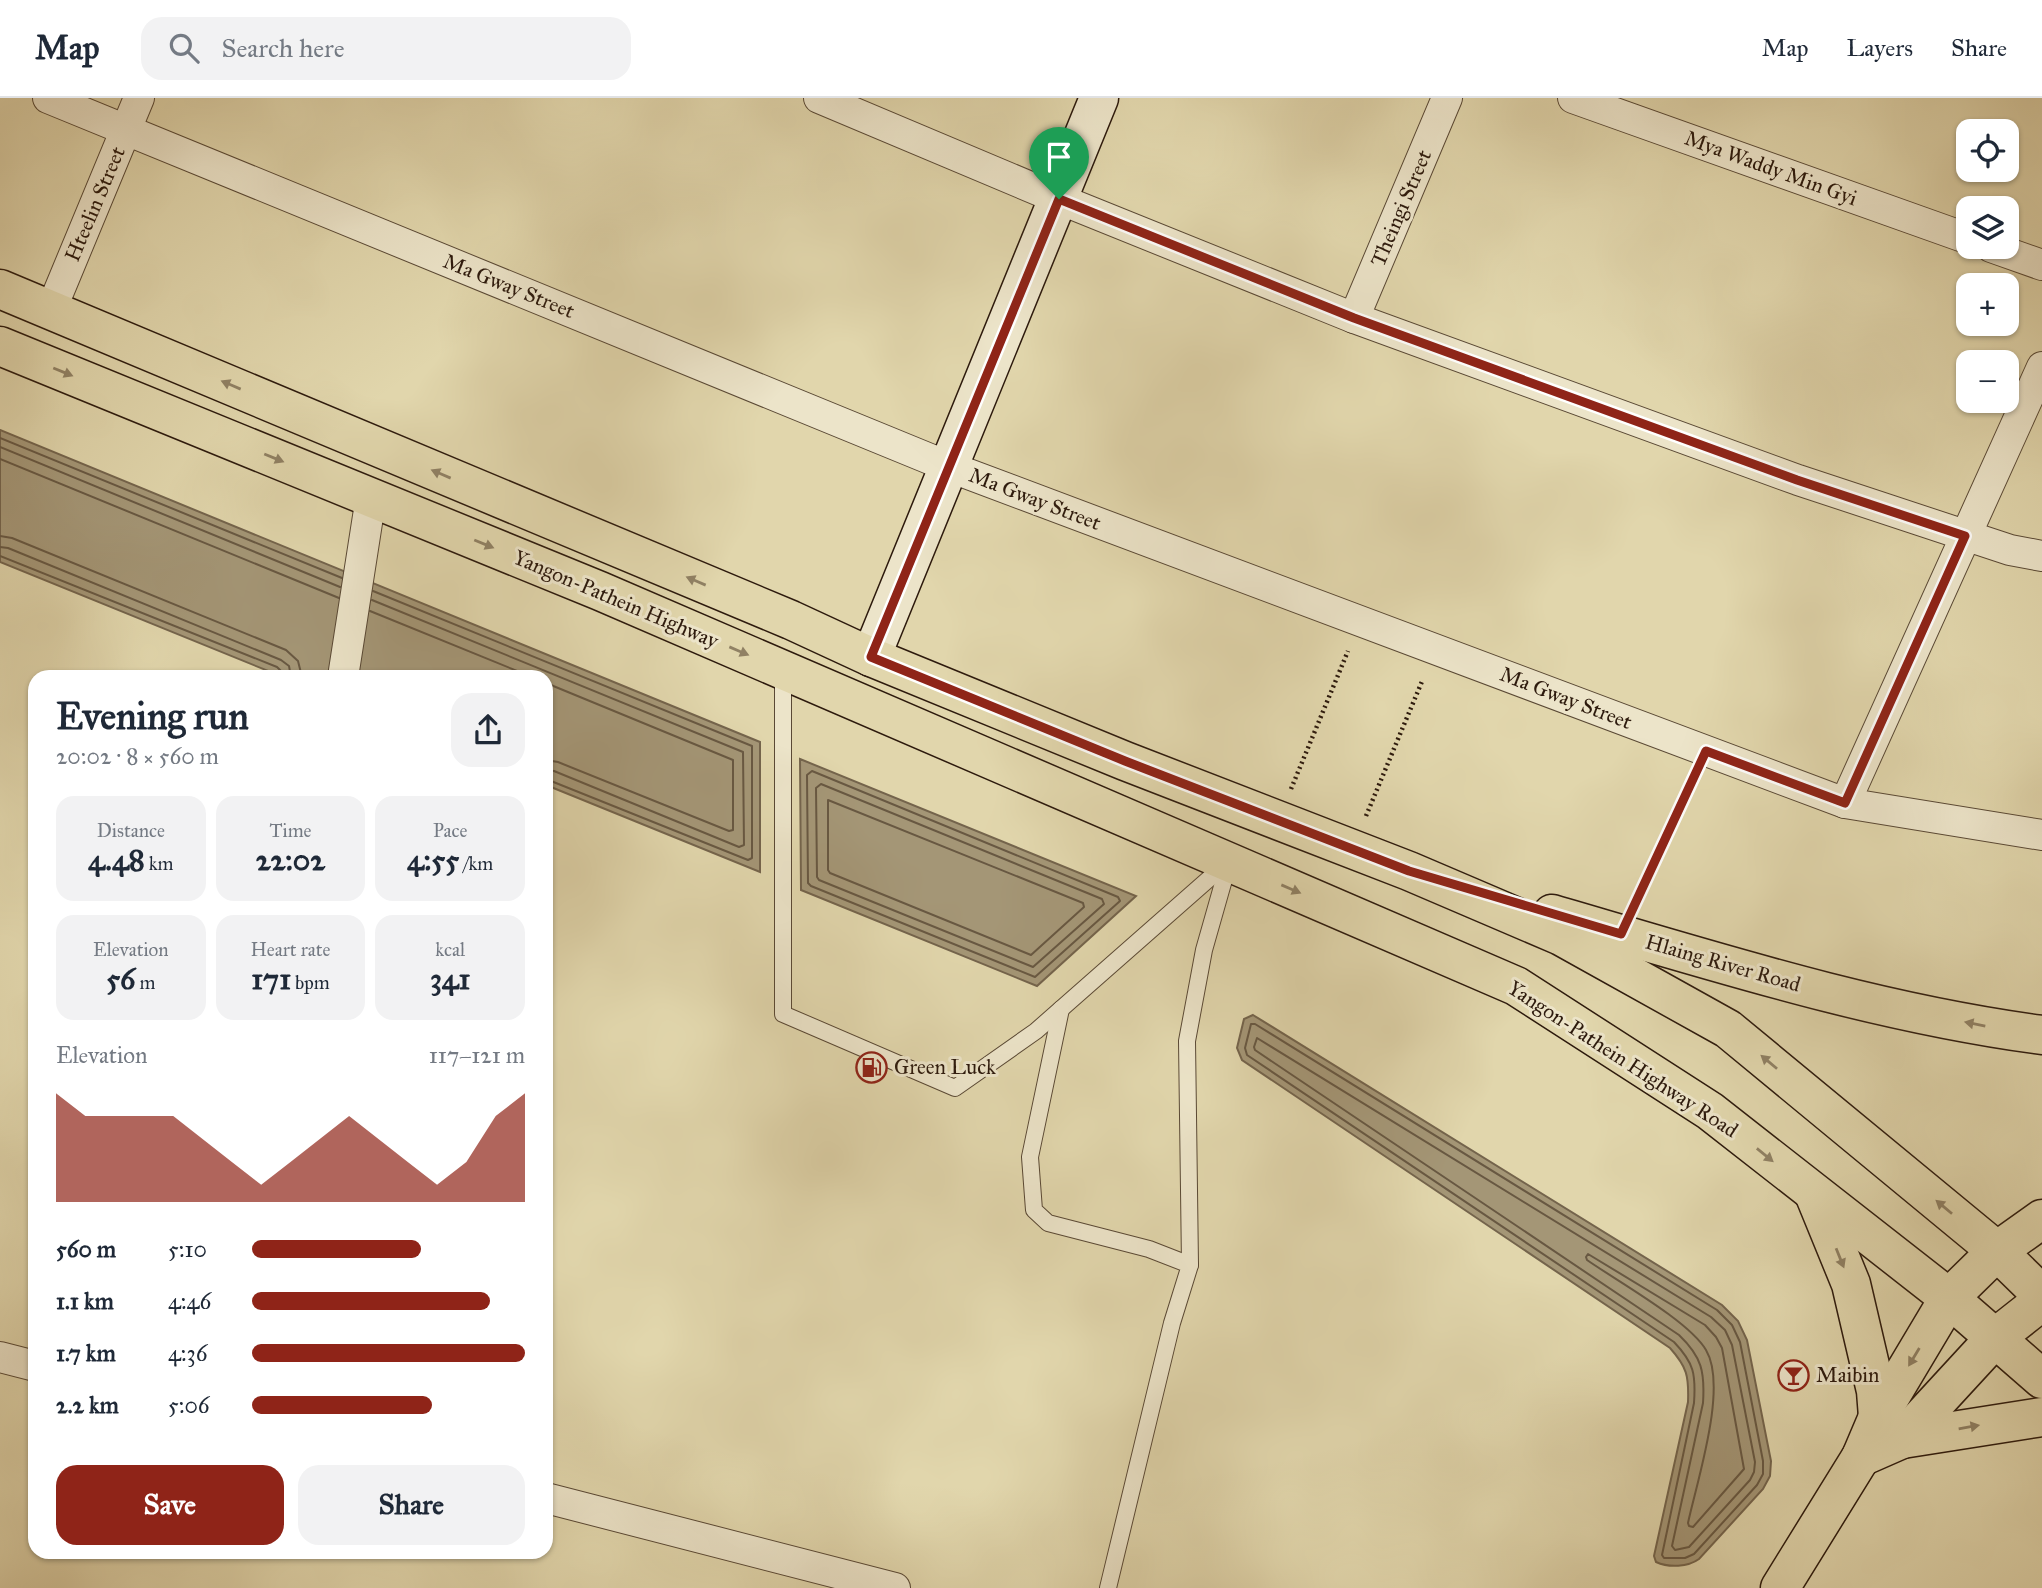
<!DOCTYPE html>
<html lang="en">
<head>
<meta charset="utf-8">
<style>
	body { margin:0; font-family:"IM FELL Great Primer",serif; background:#f2f2f3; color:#1f2937; height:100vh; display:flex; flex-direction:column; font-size:26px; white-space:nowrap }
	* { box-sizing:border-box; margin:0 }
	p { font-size:23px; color:#747a83 }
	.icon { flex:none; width:38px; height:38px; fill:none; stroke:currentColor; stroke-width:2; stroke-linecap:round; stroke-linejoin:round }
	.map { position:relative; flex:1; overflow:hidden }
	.sheet { position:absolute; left:28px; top:572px; width:525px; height:889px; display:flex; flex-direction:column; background:#fff; border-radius:21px; box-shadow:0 2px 5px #0004 }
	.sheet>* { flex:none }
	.buttons { position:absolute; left:1956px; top:21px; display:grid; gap:14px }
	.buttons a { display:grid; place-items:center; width:63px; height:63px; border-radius:14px; background:#fff; box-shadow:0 2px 5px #0004; font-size:35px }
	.pin { position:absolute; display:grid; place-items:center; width:60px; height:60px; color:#fff; margin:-72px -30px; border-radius:50% 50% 50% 0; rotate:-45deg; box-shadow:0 0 7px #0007 }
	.pin .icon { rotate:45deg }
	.round { display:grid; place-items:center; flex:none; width:74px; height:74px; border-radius:21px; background:#f2f2f3 }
	.headline { display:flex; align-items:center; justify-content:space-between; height:119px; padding:0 28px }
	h1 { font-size:38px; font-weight:700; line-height:52px }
	.stats { display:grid; grid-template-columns:repeat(3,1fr); gap:10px; height:119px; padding:7px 28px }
	.stats div { display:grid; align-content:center; border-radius:18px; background:#f2f2f3; text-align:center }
	.stats b { font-size:30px; font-weight:700 }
	.stats small { font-size:19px; font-weight:400 }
	.stats p { font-size:19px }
	.chart { height:196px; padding:14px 28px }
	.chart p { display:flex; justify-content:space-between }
	.chart svg { width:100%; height:126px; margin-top:7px; fill:#8f2418; opacity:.7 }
	.button { display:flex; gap:14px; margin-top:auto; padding:14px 28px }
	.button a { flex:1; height:80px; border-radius:21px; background:#8f2418; color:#fff; font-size:28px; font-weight:700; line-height:80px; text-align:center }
	.button a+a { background:#f2f2f3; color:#1f2937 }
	ul { padding:0 28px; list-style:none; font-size:23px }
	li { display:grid; grid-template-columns:112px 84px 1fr; align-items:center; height:52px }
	li i { height:18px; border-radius:9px; background:#8f2418 }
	header { display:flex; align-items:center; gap:42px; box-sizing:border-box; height:98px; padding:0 35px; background:#fff; border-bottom:2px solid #e0e1e3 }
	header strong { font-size:33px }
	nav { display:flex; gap:38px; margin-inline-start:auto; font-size:24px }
	.search { width:490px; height:63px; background:#f2f2f3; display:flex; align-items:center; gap:18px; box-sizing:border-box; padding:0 24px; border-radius:21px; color:#747a83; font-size:26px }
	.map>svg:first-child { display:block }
	.water { fill:#a49676; stroke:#74644c; stroke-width:2 }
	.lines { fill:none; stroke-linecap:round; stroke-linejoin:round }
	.shore { stroke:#685842; stroke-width:2 }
	.lane-casing { stroke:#5a4935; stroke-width:18 }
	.street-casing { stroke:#5a4935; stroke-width:32 }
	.secondary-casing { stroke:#2d1a0d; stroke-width:41 }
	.primary-casing { stroke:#2d1a0d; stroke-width:41 }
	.path { stroke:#2d1a0d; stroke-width:4.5; stroke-dasharray:2 3.5; stroke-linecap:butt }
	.lane { stroke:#ece4c9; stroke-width:16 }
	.street { stroke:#ece4c9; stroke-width:30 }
	.secondary { stroke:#ece4c9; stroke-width:38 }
	.primary { stroke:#e1d6ac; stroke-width:38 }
	.oneway { fill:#908164 }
	.route-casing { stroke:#fff; stroke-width:14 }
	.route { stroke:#8f2418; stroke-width:9 }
	.labels { text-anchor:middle; stroke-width:6; stroke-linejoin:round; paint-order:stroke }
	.street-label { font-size:21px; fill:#2d1a0d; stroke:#ece4c9 }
	.poi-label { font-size:21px; fill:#2d1a0d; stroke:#ece4c9; text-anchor:start }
</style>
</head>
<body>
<header>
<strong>Map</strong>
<div class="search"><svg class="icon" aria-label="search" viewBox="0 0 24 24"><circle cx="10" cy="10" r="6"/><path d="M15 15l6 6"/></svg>Search here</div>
<nav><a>Map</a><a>Layers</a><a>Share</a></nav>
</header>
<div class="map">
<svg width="2042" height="1490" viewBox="0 0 2042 1490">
	<rect width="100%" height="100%" fill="#e1d6ac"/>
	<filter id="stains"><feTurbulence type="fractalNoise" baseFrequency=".00286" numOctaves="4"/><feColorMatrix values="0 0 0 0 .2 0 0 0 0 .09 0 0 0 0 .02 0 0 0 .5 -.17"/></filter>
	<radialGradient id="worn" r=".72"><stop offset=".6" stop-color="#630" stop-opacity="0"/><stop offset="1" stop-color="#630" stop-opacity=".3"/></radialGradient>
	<!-- water -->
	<g class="water">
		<path d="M0,332l760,312v130l-214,-87v-108h-263l-283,-115z"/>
		<path d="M800,661l336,137 -99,90 -236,-96z"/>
		<path d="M1253,917l469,290 16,16 9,19 24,121 -1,15 -7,13 -64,70c-11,8 -30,9 -43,3l-2,-6 34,-154c1,-26 -1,-35 -18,-54l-428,-288 -5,-12 7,-29z"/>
	</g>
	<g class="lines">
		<!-- shore -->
		<g class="shore">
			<path d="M0,340l342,140"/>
			<path d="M0,349l340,140"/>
			<path d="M0,361l339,139"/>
			<path d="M0,438l12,2 274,112 12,11 4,16"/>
			<path d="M0,449l8,1 273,112 8,6 2,11"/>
			<path d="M0,458l277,111 5,5v5"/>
			<path d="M373,493l379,155v112l-4,2 -202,-81"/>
			<path d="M372,502l371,152 1,93 -5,2 -185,-76 -8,-1"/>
			<path d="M370,513l162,66"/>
			<path d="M546,585l187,77v70l-4,1 -171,-69 -12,-2"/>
			<path d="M812,673l306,126 2,4 -85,76 -224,-91 -3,-3 -1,-108z"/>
			<path d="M821,686l281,115 2,5 -71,63 -214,-87 -2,-3 -1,-89z"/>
			<path d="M828,702l255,103 1,4 -53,48 -201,-82 -2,-3z"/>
			<path d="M1251,926h4l462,286 15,15 8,17 23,119v13l-6,11 -63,69 -9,4h-21l-2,-3 32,-152c2,-29 0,-40 -20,-61l-427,-287 -2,-7z"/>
			<path d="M1257,940l454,279 14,13 7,15 23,117 -1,10 -4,8 -61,67 -14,3 -3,-4 31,-143c2,-31 -1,-46 -24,-68l-424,-285 -1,-3z"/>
			<path d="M1588,1156l117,71 11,12 6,11 22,121 -51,58 -4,-1 -1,-3c9,-42 40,-136 18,-173 -17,-29 -89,-69 -119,-90l-1,-3z"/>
		</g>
		<defs>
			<g id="lane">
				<path d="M783,574v342l172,74 81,-57 192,-169"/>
				<path d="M1061,911l-31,148 4,53 14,13 101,26 41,16 -18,58 -64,265"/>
				<path d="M1190,1167l-3,-224 17,-91 25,-88"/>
			</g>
			<g id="street">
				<path d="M48,0l899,368 898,337 197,32"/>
				<path d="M819,0l240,101 295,119 444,162 212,70 32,6"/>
				<path d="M1573,0l396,141"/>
				<path d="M1991,149l51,18"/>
				<path d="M51,212l88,-212"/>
				<path d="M1354,220l93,-220"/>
				<path d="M343,579l28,-180"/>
				<path d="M1845,705l197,-436"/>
				<path d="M0,1259l35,9"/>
				<path d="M546,1400l349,90"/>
			</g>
			<path id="secondary" d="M871,559l228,-559"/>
			<g id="primary">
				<path d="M0,191l791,331 80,37 254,104 284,110 152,65 167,93 269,222 45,44"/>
				<path d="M0,248l600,245 916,395 194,125 239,187 93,81"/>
				<path d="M1552,816c161,47 323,99 490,121"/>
				<path d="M1815,1098l36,88 25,107 2,26"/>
				<path d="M1902,1341l140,-22"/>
				<path d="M1861,1359l41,-18 93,-101 47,-37"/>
				<path d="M1780,1490l81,-131 17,-40 71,-119 48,-47 45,-32"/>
			</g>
		</defs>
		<!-- lane casing -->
		<use href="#lane" class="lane-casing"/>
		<!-- street casing -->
		<use href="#street" class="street-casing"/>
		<!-- secondary casing -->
		<use href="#secondary" class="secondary-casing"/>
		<!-- primary casing -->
		<use href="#primary" class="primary-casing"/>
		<!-- path -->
		<g class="path">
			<path d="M1291,691l57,-138"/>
			<path d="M1366,718l57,-137"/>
			<path d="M1636,805l56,-123"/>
		</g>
		<!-- lane -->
		<use href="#lane" class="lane"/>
		<!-- street -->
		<use href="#street" class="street"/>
		<!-- secondary -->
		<use href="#secondary" class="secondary"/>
		<!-- primary -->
		<use href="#primary" class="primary"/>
	</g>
	<!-- one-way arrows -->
	<defs><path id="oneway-solid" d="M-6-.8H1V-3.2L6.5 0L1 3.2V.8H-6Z" transform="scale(1.75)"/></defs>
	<g class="oneway">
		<use href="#oneway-solid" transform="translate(63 274) rotate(22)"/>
		<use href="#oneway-solid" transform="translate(231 287) rotate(-157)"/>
		<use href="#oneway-solid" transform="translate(274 360) rotate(22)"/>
		<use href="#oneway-solid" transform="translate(441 376) rotate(-157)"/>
		<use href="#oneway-solid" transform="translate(484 446) rotate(22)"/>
		<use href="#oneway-solid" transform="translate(696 483) rotate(-157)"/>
		<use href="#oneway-solid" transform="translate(739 553) rotate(23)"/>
		<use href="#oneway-solid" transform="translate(1291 791) rotate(23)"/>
		<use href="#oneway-solid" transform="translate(1975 926) rotate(-169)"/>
		<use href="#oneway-solid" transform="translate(1769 964) rotate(-140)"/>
		<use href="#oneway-solid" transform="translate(1765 1057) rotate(39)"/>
		<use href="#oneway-solid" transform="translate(1944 1109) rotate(-140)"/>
		<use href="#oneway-solid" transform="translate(1840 1160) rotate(68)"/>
		<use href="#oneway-solid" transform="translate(1914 1259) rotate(121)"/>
		<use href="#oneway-solid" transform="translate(1969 1329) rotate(-10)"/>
	</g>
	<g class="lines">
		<defs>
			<path id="route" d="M1059,101l295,119 443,162 168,56 -120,267 -139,-52 -85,183 -212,-63 -284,-110 -254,-104z"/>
		</defs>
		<!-- route casing -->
		<use href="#route" class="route-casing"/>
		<!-- route -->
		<use href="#route" class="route"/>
	</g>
	<!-- icons -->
	<defs>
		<symbol id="fuel-ring" viewBox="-11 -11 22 22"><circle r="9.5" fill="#ece4c9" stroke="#8f2418" stroke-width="1.5"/><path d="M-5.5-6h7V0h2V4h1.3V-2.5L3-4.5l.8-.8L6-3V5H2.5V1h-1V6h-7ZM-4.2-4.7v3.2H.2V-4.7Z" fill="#8f2418"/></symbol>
		<symbol id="bar-ring" viewBox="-11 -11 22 22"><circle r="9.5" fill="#ece4c9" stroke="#8f2418" stroke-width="1.5"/><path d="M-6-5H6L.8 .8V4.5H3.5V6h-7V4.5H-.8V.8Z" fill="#8f2418"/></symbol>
	</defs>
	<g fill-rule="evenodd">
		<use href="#fuel-ring" x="854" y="952" width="35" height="35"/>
		<use href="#bar-ring" x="1776" y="1260" width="35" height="35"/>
	</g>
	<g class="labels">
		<!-- street labels -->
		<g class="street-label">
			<text transform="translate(1771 70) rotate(20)" y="7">Mya Waddy Min Gyi</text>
			<text transform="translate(95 106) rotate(-67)" y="7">Hteelin Street</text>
			<text transform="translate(1401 110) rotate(-67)" y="7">Theingi Street</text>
			<text transform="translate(509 188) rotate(22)" y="7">Ma Gway Street</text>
			<text transform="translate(1035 401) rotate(21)" y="7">Ma Gway Street</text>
			<text transform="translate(616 501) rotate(23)" y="7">Yangon-Pathein Highway</text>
			<text transform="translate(1566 600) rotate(21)" y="7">Ma Gway Street</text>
			<text transform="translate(1723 865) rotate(16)" y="7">Hlaing River Road</text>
			<text transform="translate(1623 961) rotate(33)" y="7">Yangon-Pathein Highway Road</text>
		</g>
		<!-- poi labels -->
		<g class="poi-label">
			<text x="894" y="976">Green Luck</text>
			<text x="1816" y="1284">Maibin</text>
		</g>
	</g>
	<rect width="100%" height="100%" filter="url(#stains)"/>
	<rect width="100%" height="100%" fill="url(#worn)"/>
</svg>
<div class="buttons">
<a><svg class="icon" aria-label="locate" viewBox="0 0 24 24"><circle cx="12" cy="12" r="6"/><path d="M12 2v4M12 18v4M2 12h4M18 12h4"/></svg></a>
<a><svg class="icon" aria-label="layers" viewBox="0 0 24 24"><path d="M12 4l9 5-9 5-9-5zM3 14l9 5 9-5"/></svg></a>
<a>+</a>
<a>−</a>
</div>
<div class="pin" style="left:1059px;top:101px;background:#1e9e55"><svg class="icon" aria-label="arrive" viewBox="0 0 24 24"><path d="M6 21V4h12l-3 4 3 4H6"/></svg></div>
<section class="sheet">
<div class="headline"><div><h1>Evening run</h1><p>20:02 · 8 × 560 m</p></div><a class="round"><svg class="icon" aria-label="share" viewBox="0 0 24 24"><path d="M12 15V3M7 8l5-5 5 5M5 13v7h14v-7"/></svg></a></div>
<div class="stats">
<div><p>Distance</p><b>4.48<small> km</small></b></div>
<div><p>Time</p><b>22:02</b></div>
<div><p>Pace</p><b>4:55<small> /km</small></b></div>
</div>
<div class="stats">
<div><p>Elevation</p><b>56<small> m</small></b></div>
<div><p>Heart rate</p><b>171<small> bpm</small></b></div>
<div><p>kcal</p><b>341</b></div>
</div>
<div class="chart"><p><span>Elevation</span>117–121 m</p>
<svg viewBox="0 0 160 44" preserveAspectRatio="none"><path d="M0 44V6L10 14L20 14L30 14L40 14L50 22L60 30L70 38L80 30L90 22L100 14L110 22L120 30L130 38L140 30L150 14L160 6V44z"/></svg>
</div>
<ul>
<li><b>560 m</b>5:10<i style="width:62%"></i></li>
<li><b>1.1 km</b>4:46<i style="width:87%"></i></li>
<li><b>1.7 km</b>4:36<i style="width:100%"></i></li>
<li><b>2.2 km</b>5:06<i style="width:66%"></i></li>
</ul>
<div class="button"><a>Save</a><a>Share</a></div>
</section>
</div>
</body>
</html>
